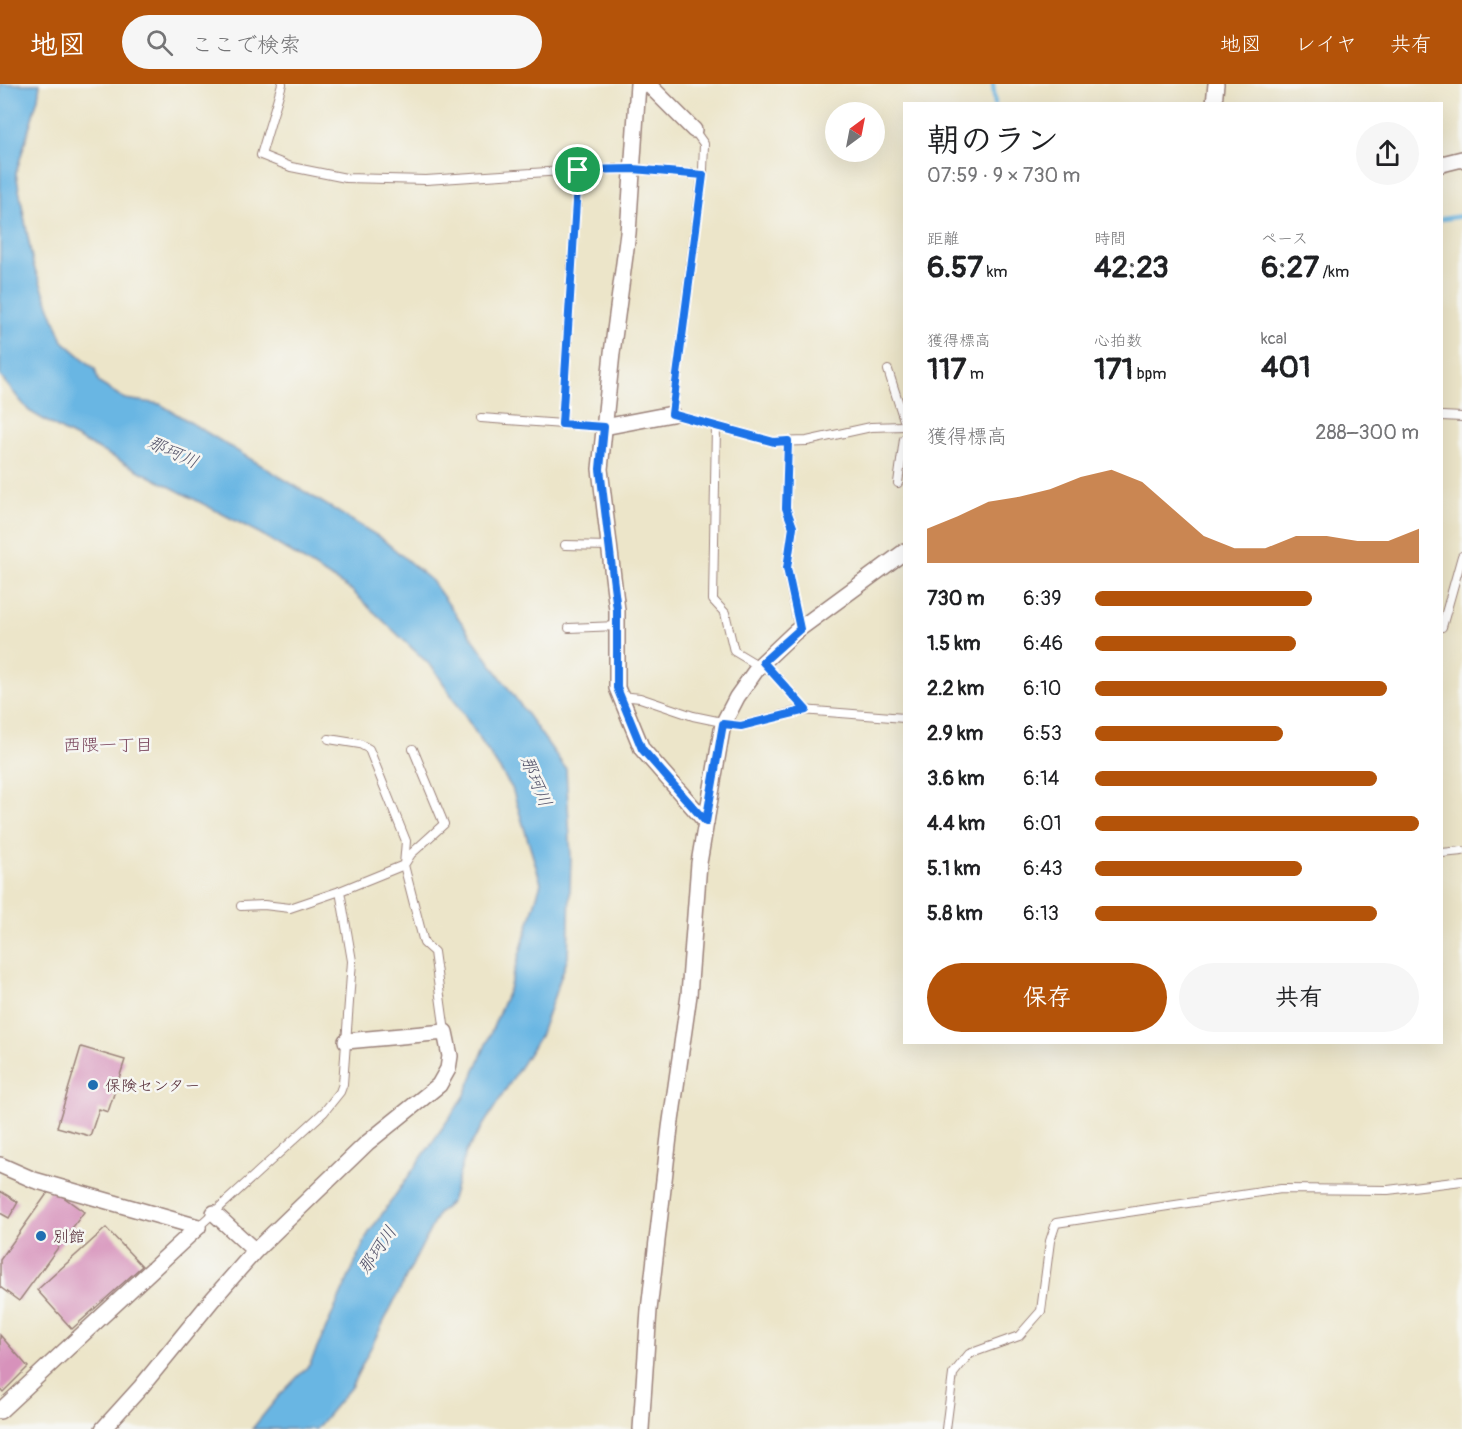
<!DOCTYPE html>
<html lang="ja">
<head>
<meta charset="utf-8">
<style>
	body { margin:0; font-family:Pangolin,"Klee One",sans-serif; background:#f6f6f6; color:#202124; height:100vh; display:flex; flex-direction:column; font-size:22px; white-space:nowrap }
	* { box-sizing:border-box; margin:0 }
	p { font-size:20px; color:#757577 }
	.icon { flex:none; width:33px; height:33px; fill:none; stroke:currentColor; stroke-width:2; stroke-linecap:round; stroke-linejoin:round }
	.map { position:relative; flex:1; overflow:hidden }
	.side { position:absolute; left:903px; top:18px; width:540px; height:942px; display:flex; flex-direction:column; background:#fff; border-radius:0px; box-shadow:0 6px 24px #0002 }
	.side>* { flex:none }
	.needle { width:39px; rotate:32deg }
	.fabs { position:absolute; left:825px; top:18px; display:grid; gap:12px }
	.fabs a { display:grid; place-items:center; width:60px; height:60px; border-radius:50%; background:#fff; box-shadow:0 6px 24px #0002; font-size:30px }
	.pin { position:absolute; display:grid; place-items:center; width:51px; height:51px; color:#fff; margin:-26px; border:3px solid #fff; border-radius:50%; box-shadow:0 2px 6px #0007 }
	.round { display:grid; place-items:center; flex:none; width:63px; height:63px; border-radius:32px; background:#f6f6f6 }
	.summary { display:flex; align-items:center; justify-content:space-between; height:102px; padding:0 24px }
	h1 { font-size:33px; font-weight:800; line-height:45px }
	.figures { display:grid; grid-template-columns:repeat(3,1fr); gap:9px; height:102px; padding:6px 24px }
	.figures div { display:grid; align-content:center }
	.figures b { font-size:30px; font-weight:800 }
	.figures small { font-size:16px; font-weight:400 }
	.figures p { font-size:16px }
	.chart { height:168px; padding:12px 24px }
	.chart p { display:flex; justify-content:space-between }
	.chart svg { width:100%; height:108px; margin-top:6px; fill:#b45309; opacity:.7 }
	.primary-button { display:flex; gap:12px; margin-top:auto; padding:12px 24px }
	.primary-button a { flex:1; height:69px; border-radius:36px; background:#b45309; color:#fff; font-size:24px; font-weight:800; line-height:69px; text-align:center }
	.primary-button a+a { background:#f6f6f6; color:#202124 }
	ul { padding:0 24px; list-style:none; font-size:20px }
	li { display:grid; grid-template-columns:96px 72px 1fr; align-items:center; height:45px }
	li i { height:15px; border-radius:8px; background:#b45309 }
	header { display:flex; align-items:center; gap:36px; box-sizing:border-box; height:84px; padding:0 30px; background:#b45309; color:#fff }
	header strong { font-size:28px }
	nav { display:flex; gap:33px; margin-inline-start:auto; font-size:21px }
	.search { width:420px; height:54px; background:#f6f6f6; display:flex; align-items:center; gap:15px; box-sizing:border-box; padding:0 21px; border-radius:33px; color:#757577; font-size:22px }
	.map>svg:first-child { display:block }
	.water { fill:#69b6e3; stroke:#5a6a87; stroke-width:1.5 }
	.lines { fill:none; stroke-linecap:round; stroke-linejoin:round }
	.stream { stroke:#69b6e3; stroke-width:4.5 }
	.building { fill:#d792bb }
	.service-casing { stroke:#9b827a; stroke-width:10 }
	.minor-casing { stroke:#9b827a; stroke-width:18 }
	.service { stroke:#fff; stroke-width:8 }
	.minor { stroke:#fff; stroke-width:15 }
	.route-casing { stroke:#fff; stroke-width:12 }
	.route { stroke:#1a73e8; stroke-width:8 }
	.poi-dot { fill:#1f6fb2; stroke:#f6f6f2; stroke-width:2 }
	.labels { text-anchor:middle; stroke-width:5; stroke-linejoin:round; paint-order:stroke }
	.poi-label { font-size:16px; fill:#4a1f2b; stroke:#f6f6f2; text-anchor:start }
	.water-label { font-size:18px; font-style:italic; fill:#55546b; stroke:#f6f6f2 }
	.neighbourhood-label { font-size:18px; fill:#7b475d; stroke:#f6f6f2 }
</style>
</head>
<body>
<header>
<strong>地図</strong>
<div class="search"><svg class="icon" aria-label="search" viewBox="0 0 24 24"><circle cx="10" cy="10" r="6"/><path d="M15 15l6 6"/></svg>ここで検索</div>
<nav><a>地図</a><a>レイヤ</a><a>共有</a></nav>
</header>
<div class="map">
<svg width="1462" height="1345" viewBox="0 0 1462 1345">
	<rect width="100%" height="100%" fill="#f6f6f2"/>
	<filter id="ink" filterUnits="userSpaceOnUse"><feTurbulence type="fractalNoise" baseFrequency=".0167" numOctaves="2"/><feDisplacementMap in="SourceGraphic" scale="12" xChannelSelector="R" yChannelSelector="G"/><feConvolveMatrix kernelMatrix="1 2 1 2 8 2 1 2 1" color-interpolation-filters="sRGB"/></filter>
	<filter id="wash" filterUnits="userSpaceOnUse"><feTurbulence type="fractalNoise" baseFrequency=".008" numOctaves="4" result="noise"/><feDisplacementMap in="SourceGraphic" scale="24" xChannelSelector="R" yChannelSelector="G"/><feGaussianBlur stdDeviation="1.35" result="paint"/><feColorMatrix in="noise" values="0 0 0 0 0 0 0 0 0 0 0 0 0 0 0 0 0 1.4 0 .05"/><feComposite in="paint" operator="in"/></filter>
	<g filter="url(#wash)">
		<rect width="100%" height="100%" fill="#ece5c9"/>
		<!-- water -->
		<path class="water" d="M0,0h40l-2,14 -22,75 17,91 30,77 32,28 4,14 26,16 35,5 221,134 51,43 134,188 5,88 -3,100 -28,79 -74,116 -15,50 -13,12 -87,173 -35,42h-64l26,-32 32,-33 58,-130 96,-137 45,-108 32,-106 -29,-95 -78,-119 -83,-79 -90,-56 -198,-103 -34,-20 -29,-35z"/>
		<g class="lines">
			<!-- stream -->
			<g class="stream">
				<path d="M993,0l2,20"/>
				<path d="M1442,135l20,-3"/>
			</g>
		</g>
		<g id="blocks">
			<!-- building -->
			<g class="building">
				<path d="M81,963l44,13 -17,52 -9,-3 -9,27 -33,-9z"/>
				<path d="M51,1104l33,24 -65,89 -19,-14v-27z"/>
				<path d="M0,1107l18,11 -9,16 -9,-5z"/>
				<path d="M106,1144l36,38 -70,63 -35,-39z"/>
				<path d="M0,1251l28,32 -25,25 -3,-3z"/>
			</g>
		</g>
	</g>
	<g filter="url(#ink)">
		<use href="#blocks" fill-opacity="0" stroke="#9b827a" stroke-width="1.5"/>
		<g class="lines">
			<defs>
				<g id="service">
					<path d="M282,0l-21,71 30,12 55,11 80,2 152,-10 55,-1 70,6"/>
					<path d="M694,46l10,14 -1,26 -31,244 102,28 33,-1 64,-14 33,-1"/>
					<path d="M888,286l16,50"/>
					<path d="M1442,332l20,1"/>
					<path d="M481,334l123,9"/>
					<path d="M562,340l16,-254"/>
					<path d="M716,342l-3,174 12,13 9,38 25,15"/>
					<path d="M788,357l-2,67 7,19 -6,41 12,61"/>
					<path d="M898,399l6,-44"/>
					<path d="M565,461l44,1"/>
					<path d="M1442,543l20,-71"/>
					<path d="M569,544l48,-2"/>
					<path d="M763,578l43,48"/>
					<path d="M621,612l19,2 53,18 48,10 61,-16 102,8"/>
					<path d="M413,665l31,75 -33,30 -7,11 20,78 10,9 11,80"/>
					<path d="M1442,769l20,-2"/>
					<path d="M241,822l23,-1 26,3 50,-17"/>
					<path d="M198,1143l126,-115 16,-20 3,-8 9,-123 -12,-70 64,-26 2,-24 -37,-92 -9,-5 -31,-5"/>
					<path d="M946,1345l7,-55 16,-20 50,-18 22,-25 9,-70 6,-18 225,-34 107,1 74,-9"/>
				</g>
				<g id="minor">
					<path d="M638,0l-10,149 -16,120 -12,116 17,141v78l25,61 64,73 -7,41 -10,132 -19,133 -21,182 -8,119"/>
					<path d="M648,0l46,46"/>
					<path d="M1214,20l2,-20"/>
					<path d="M1442,80l20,-5"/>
					<path d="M604,343l68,-13"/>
					<path d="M706,738l17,-98 14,-27 22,-31 36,-34 109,-80"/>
					<path d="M0,1081l34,15 164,47"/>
					<path d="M214,1129l41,38"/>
					<path d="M0,1327l198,-184"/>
					<path d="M103,1345l38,-42 71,-87 43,-49 112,-108 72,-58 9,-16 2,-13 -5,-24 -99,9"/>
				</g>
			</defs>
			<!-- service casing -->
			<use href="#service" class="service-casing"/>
			<!-- minor casing -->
			<use href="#minor" class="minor-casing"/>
			<!-- service -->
			<use href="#service" class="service"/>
			<!-- minor -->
			<use href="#minor" class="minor"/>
		</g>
	</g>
	<g class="lines" filter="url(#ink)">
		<defs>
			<path id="route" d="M633,85l70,6 -31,239 102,28 14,-1 -2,67 7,19 -6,41 13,61 -37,33 43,48 -65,16 -18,-2 -17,98 -64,-73 -25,-61v-78l-17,-141 4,-42 -42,-3 16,-254z"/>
		</defs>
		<!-- route casing -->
		<use href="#route" class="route-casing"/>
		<!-- route -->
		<use href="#route" class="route"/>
	</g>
	<!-- markers -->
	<g class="poi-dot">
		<circle cx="93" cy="1001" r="6"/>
		<circle cx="41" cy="1152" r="6"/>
	</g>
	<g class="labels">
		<!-- poi labels -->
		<g class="poi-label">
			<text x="105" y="1007">保険センター</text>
			<text x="53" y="1158">別館</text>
		</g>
		<!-- water labels -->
		<g class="water-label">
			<text transform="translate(173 368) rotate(24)" y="6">那珂川</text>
			<text transform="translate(536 697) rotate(67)" y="6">那珂川</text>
			<text transform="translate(377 1166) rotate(-56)" y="6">那珂川</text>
		</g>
		<!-- neighbourhood labels -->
		<g class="neighbourhood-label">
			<text x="108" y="667">西隈一丁目</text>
		</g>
	</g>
</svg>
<div class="fabs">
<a><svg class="needle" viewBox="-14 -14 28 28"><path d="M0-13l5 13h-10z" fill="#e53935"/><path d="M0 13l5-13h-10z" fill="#757577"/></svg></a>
</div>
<div class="pin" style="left:578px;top:86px;background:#1e9e55"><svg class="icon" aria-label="arrive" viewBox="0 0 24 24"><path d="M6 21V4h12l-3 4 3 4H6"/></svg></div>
<section class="side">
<div class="summary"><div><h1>朝のラン</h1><p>07:59 · 9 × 730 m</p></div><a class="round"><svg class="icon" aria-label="share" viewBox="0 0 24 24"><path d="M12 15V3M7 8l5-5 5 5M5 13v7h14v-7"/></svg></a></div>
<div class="figures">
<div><p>距離</p><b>6.57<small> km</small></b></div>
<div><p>時間</p><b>42:23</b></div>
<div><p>ペース</p><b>6:27<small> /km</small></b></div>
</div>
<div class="figures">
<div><p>獲得標高</p><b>117<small> m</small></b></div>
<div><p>心拍数</p><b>171<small> bpm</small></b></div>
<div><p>kcal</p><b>401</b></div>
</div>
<div class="chart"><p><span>獲得標高</span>288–300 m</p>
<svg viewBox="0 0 160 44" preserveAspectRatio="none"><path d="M0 44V30L10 25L20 19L30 17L40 14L50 9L60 6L70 11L80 22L90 33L100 38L110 38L120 33L130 33L140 35L150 35L160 30V44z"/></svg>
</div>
<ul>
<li><b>730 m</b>6:39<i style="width:67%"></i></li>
<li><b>1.5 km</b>6:46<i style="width:62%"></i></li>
<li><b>2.2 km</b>6:10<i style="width:90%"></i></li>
<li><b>2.9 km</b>6:53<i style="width:58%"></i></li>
<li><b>3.6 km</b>6:14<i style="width:87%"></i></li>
<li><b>4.4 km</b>6:01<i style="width:100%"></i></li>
<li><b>5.1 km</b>6:43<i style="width:64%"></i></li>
<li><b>5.8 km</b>6:13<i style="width:87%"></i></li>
</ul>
<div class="primary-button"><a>保存</a><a>共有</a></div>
</section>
</div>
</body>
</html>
